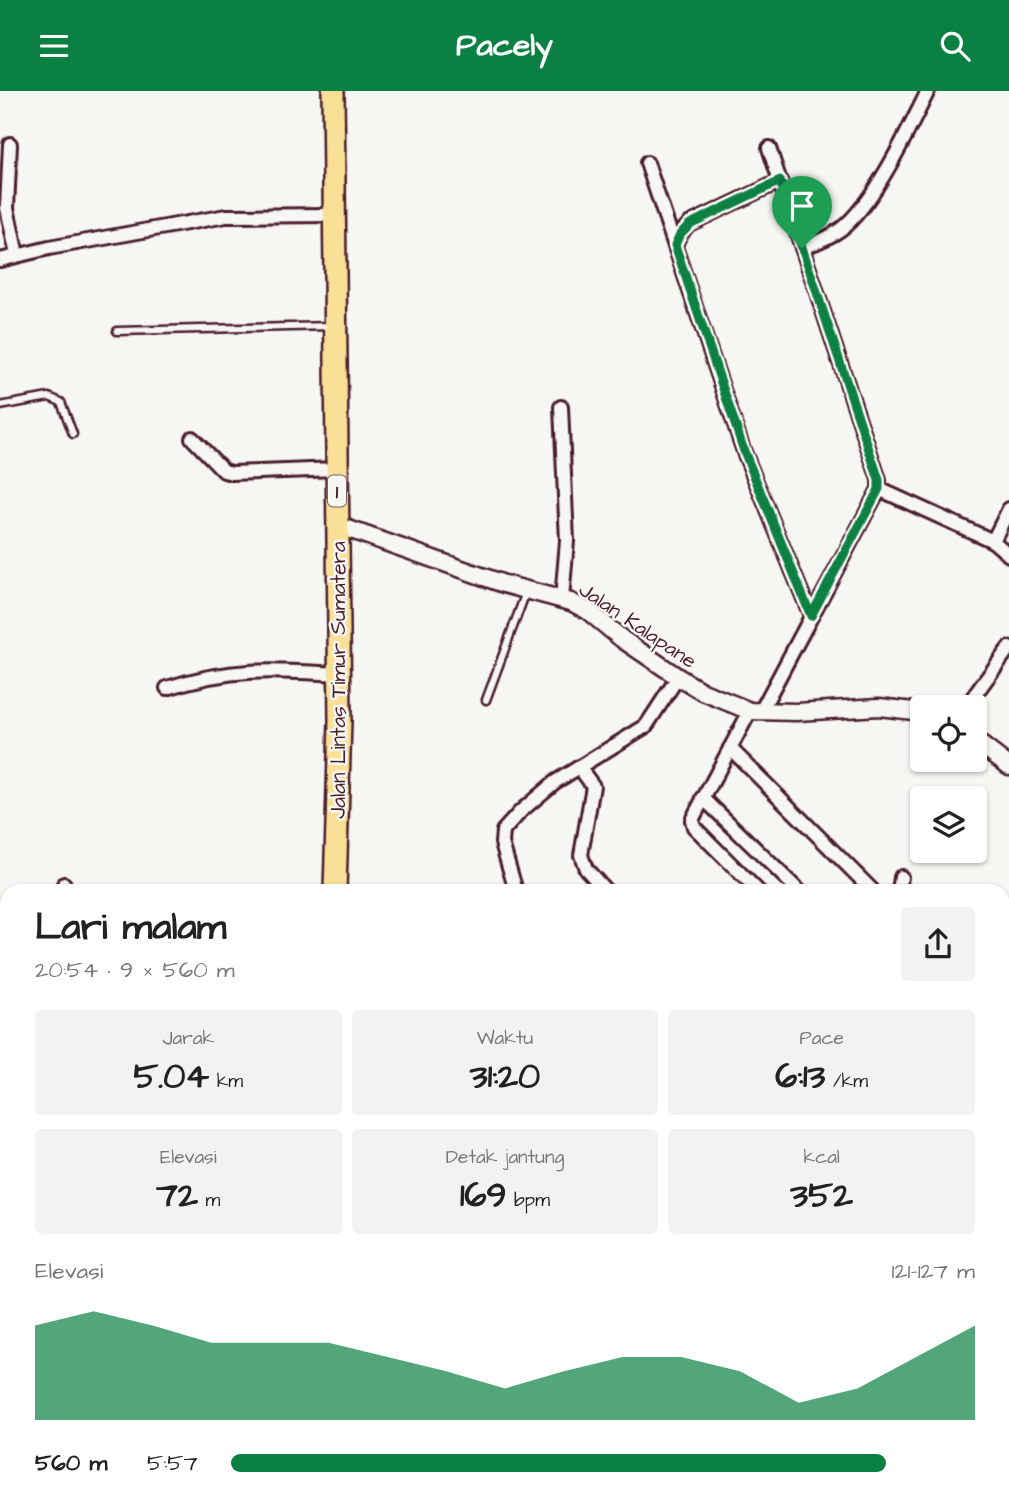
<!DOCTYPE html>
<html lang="id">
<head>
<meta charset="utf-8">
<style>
	body { margin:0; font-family:"Architects Daughter",sans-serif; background:#f2f2f2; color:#222; height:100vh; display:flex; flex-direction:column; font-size:26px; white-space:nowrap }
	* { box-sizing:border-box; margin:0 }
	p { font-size:23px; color:#767676 }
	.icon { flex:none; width:38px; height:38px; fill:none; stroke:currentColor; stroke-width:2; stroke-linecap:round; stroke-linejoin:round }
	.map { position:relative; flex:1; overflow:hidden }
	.details { position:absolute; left:0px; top:793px; width:1010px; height:621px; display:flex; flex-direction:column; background:#fff; border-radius:21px 21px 0 0; box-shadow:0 2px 5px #0004 }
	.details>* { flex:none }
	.buttons { position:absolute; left:910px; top:604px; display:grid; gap:14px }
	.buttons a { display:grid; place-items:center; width:77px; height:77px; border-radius:7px; background:#fff; box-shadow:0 2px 5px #0004; font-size:35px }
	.pin { position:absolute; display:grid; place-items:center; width:60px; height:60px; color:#fff; margin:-72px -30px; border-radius:50% 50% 50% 0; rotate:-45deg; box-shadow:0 0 7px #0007 }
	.pin .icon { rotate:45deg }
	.round { display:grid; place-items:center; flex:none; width:74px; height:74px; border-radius:7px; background:#f2f2f2 }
	.headline { display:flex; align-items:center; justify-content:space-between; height:119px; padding:0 35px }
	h1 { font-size:38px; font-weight:700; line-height:52px }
	.metrics { display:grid; grid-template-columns:repeat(3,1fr); gap:10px; height:119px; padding:7px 35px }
	.metrics div { display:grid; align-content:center; border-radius:7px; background:#f2f2f2; text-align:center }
	.metrics b { font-size:35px; font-weight:700 }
	.metrics small { font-size:19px; font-weight:400 }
	.metrics p { font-size:19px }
	.chart { height:196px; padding:14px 35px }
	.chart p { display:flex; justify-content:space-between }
	.chart svg { width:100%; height:126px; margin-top:7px; fill:#0b8043; opacity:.7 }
	ul { padding:0 35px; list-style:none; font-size:23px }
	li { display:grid; grid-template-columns:112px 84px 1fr; align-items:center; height:52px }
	li i { height:18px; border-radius:9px; background:#0b8043 }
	header { display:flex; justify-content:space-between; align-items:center; height:91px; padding:0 35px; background:#0b8043; color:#fff; font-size:32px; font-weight:700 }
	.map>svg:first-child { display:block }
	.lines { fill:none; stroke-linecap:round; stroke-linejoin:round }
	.lane-casing { stroke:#4a1f2b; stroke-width:11 }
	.street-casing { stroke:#4a1f2b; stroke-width:18 }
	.secondary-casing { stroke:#4a1f2b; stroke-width:21 }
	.highway-casing { stroke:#4a1f2b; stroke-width:26 }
	.lane { stroke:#f6f6f2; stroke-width:6 }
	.street { stroke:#f6f6f2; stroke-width:12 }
	.secondary { stroke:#f6f6f2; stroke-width:16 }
	.highway { stroke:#fadf96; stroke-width:21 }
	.route-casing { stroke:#fff; stroke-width:14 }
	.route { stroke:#0b8043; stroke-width:9 }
	.labels { text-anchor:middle; stroke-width:5; stroke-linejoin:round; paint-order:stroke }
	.shield { fill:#f6f6f2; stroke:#7e6067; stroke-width:2 }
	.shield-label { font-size:19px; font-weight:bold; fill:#4a1f2b }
	.street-label { font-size:21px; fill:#4a1f2b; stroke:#f6f6f2 }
</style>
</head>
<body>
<header><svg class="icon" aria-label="menu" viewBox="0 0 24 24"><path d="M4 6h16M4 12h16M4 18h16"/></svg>Pacely<svg class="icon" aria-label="search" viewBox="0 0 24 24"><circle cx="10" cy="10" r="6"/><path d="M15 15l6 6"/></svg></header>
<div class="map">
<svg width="1009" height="1413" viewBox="0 0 1009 1413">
	<rect width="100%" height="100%" fill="#f6f6f2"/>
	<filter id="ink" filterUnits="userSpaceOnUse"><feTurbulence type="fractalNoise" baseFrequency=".0143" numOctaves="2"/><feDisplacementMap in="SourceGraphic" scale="14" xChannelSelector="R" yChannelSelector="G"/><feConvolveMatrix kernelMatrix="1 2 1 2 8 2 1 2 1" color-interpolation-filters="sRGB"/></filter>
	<g filter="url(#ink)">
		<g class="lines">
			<defs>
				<g id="lane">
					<path d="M117,240l216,-5"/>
					<path d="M0,315l49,-9 12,5 12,32"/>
					<path d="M486,609l40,-108"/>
				</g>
				<g id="street">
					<path d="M10,53l-3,64 10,47"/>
					<path d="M647,72l97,289 67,164"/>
					<path d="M675,154l5,-11 9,-10 91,-43"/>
					<path d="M802,157c13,-5 27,-10 39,-19 33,-25 68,-100 87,-138"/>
					<path d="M0,169l49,-12 177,-32 107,-1"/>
					<path d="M561,316l6,134 -5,58"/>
					<path d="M192,347l32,33 8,2 105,-4"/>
					<path d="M879,398l114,52"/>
					<path d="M1009,418l-16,32 16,14"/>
					<path d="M167,597c64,-21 107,-18 172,-14"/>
					<path d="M966,616l43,-59"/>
					<path d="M750,620l-58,109 2,7 64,64"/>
					<path d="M761,620l118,-222v-9l-110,-332"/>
					<path d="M730,657l143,143"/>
					<path d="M579,676l14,19 -12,69 5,14 20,22"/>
					<path d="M703,707l96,93"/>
					<path d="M64,793l1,7"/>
					<path d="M516,800l-14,-48 1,-12 18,-20 34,-29 91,-56 32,-49"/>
					<path d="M899,800l2,-14"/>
					<path d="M1003,833l6,-5"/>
					<path d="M0,990l7,-2"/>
					<path d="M1003,1045l6,7"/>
					<path d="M0,1070l5,15 -5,6"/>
					<path d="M1003,1233l6,7"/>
					<path d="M1003,1253l6,-2"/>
					<path d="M232,1407l1,6"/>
					<path d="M834,1407v6"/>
					<path d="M964,1407v6"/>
				</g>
				<g id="secondary">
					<path d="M337,434l167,59 67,18 17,9 34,28 56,38 25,15 47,19 47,1 82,-5 43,5"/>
					<path d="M975,649l34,26"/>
				</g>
				<g id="highway">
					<path d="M333,0l7,630 -5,170"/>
					<path d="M333,1407v6"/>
				</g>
			</defs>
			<!-- lane casing -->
			<use href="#lane" class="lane-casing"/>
			<!-- street casing -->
			<use href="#street" class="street-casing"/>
			<!-- secondary casing -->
			<use href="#secondary" class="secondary-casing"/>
			<!-- highway casing -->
			<use href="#highway" class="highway-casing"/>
			<!-- lane -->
			<use href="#lane" class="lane"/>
			<!-- street -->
			<use href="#street" class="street"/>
			<!-- secondary -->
			<use href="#secondary" class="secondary"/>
			<!-- highway -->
			<use href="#highway" class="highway"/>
		</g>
	</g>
	<g class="lines" filter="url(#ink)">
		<defs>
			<path id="route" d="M780,90l99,299v9l-68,127 -67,-165 -69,-206 5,-11 10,-10z"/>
		</defs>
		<!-- route casing -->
		<use href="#route" class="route-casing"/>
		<!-- route -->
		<use href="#route" class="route"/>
	</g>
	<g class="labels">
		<!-- shield labels -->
		<rect class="shield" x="328" y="384.5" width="18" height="31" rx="5"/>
		<g class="shield-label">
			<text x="337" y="407">1</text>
		</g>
		<!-- street labels -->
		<g class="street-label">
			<text transform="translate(638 534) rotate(34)" y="7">Jalan Kalapane</text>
			<text transform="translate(338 589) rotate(-90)" y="7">Jalan Lintas Timur Sumatera</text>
		</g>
	</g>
</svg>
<div class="buttons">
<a><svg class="icon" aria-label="locate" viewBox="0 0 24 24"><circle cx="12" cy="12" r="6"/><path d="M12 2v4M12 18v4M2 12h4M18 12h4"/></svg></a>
<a><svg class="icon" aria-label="layers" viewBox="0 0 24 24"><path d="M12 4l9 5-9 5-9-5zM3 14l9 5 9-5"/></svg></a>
</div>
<div class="pin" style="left:802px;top:157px;background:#1e9e55"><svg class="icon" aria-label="arrive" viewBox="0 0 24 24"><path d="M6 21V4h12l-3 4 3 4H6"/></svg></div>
<section class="details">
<div class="headline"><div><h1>Lari malam</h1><p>20:54 · 9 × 560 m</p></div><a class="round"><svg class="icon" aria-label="share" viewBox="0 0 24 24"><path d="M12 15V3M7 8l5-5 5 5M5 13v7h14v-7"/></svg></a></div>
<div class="metrics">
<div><p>Jarak</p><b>5.04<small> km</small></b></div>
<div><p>Waktu</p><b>31:20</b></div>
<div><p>Pace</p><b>6:13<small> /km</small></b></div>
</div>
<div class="metrics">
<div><p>Elevasi</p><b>72<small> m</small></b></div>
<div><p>Detak jantung</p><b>169<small> bpm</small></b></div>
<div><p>kcal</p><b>352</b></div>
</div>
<div class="chart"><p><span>Elevasi</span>121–127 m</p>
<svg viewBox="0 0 160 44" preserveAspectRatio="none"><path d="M0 44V11L10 6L20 11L30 17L40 17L50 17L60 22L70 27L80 33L90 27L100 22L110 22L120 27L130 38L140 33L150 22L160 11V44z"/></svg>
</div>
<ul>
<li><b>560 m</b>5:57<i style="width:88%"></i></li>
</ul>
</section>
</div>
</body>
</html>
